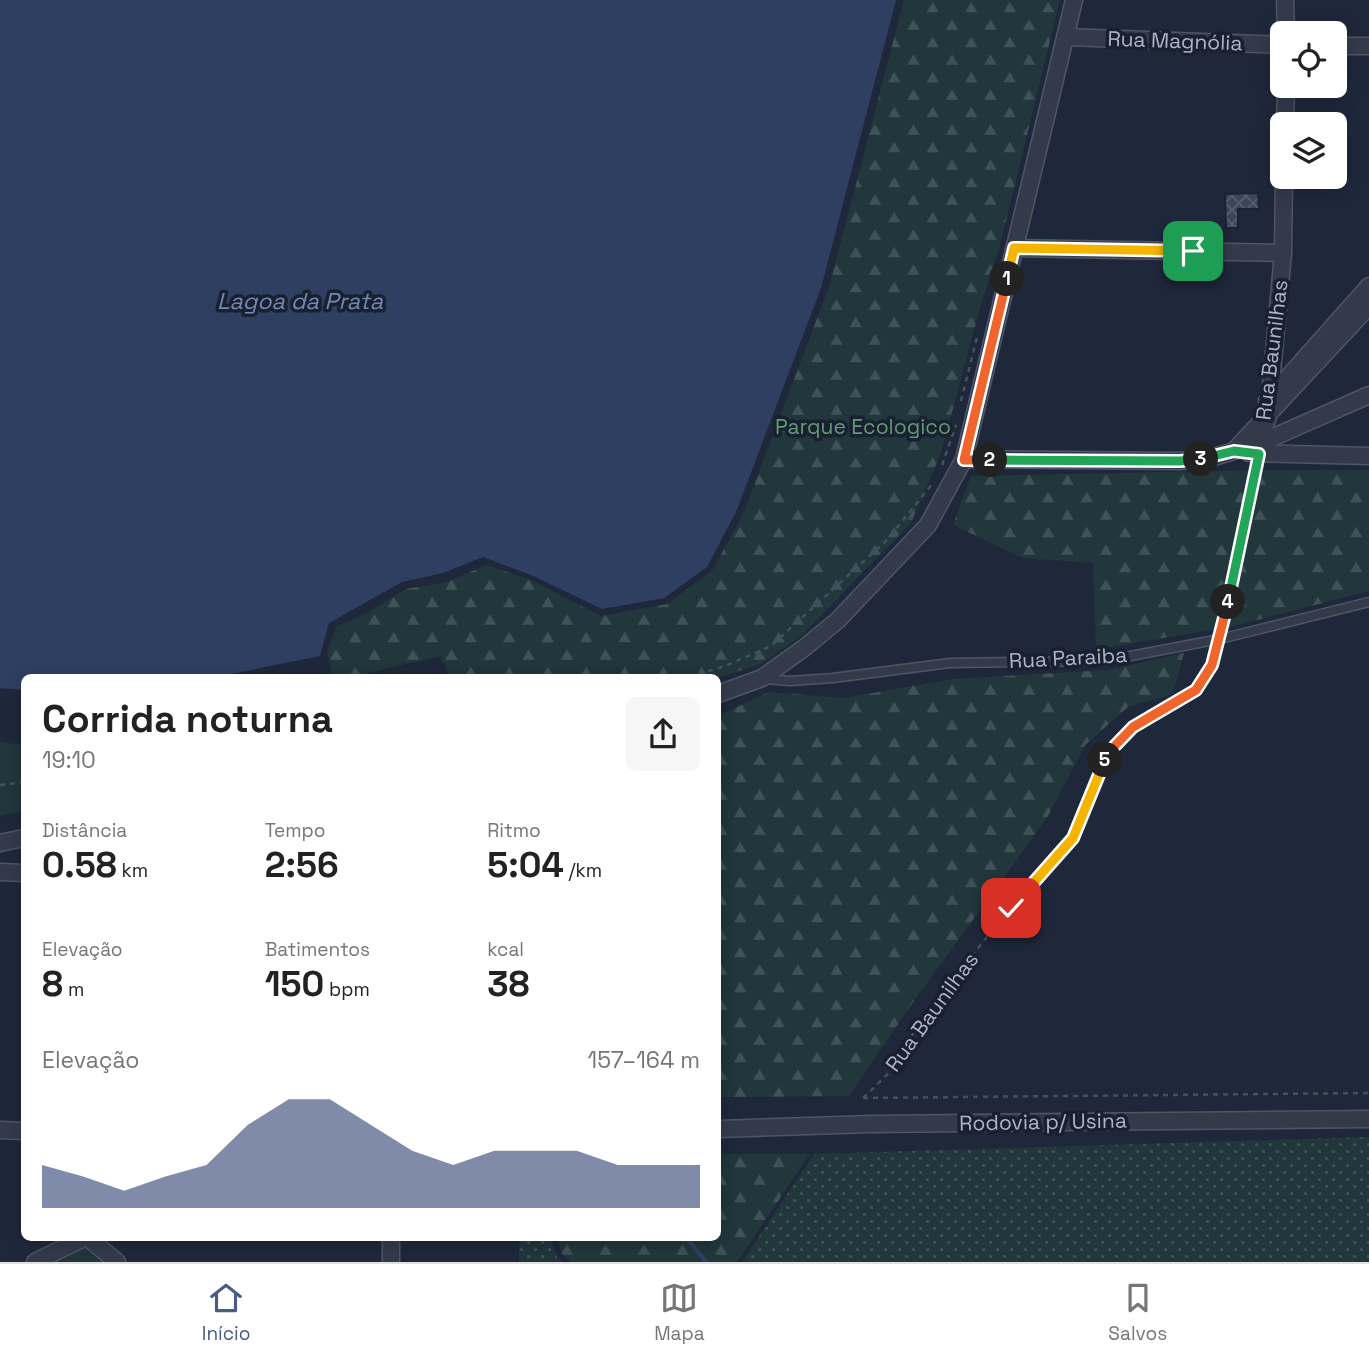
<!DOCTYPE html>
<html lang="pt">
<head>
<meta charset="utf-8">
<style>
	body { margin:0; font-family:"Space Grotesk",sans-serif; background:#f6f6f6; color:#222; height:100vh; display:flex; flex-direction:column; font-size:26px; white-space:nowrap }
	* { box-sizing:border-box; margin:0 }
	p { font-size:23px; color:#767676 }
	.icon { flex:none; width:38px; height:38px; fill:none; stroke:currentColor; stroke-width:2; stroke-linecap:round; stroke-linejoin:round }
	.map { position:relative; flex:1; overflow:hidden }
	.details { position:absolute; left:21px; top:674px; width:700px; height:567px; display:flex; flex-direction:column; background:#fff; border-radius:10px; box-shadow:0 4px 18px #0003 }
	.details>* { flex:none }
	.buttons { position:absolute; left:1270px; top:21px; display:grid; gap:14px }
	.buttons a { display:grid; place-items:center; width:77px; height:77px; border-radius:10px; background:#fff; box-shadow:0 4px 18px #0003; font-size:35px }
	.pin { position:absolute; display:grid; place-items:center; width:60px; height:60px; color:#fff; margin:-30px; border-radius:14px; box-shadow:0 4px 10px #0006 }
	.km { position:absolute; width:35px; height:35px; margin:-18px; border-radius:50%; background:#222; color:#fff; font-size:19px; line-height:35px; text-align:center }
	.round { display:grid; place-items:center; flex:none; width:74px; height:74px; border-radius:10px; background:#f6f6f6 }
	.summary { display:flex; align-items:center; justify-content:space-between; height:119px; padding:0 21px }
	h1 { font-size:38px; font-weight:700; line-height:52px }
	.stats { display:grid; grid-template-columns:repeat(3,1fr); gap:10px; height:119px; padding:7px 21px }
	.stats div { display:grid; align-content:center }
	.stats b { font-size:35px; font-weight:700 }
	.stats small { font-size:19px; font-weight:400 }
	.stats p { font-size:19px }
	.chart { height:196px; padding:14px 21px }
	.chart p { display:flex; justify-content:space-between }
	.chart svg { width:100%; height:126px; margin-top:7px; fill:#4a5b85; opacity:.7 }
	.tab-bar { display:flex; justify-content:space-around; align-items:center; height:98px; border-top:2px solid #e0e0e0; background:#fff; font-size:19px; color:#767676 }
	.tab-bar a { display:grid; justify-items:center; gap:4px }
	.tab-bar .current { color:#4a5b85 }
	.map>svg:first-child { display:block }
	.grass { fill:url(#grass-dots) }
	.forest { fill:url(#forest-firs) }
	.green { fill:#21373c }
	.water { fill:#2f3f62 }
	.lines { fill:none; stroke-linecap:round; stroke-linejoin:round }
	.stream { stroke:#2f3f62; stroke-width:4.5 }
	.building { fill:url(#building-cross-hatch); stroke:#1b2232; stroke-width:2 }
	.service-casing { stroke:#4e5566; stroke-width:11 }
	.minor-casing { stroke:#4e5566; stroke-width:19 }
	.path { stroke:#3f545a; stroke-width:2.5; stroke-dasharray:5 5; stroke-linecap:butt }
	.service { stroke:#333b4b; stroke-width:8 }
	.minor { stroke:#333b4b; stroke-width:16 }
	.split-1-casing { stroke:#fff; stroke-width:14 }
	.split-2-casing { stroke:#fff; stroke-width:14 }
	.split-3-casing { stroke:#fff; stroke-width:14 }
	.split-4-casing { stroke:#fff; stroke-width:14 }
	.split-5-casing { stroke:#fff; stroke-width:14 }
	.split-6-casing { stroke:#fff; stroke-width:14 }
	.split-1 { stroke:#f5b400; stroke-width:9 }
	.split-2 { stroke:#f0652b; stroke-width:9 }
	.split-3 { stroke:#22a559; stroke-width:9 }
	.split-4 { stroke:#22a559; stroke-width:9 }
	.split-5 { stroke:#f0652b; stroke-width:9 }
	.split-6 { stroke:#f5b400; stroke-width:9 }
	.labels { text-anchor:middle; stroke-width:7; stroke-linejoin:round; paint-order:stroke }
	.street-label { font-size:21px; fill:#aeb5c8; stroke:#192030 }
	.park-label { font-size:21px; fill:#639b75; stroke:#192030 }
	.water-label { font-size:23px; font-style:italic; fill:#7388b2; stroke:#192030 }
</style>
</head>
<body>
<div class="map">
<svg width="1369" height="1262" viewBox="0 0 1369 1262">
	<defs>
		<pattern id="grass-dots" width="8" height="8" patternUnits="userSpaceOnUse" patternTransform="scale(1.75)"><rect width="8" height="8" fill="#21373c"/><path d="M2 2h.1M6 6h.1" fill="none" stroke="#3f5257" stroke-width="1.8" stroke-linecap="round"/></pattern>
		<pattern id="forest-firs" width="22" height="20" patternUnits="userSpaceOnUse" patternTransform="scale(1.75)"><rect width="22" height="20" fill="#21373c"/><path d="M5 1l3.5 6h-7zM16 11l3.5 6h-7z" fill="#3f5257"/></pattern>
		<pattern id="building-cross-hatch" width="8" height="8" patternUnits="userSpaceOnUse" patternTransform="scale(1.75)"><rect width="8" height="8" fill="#3b465b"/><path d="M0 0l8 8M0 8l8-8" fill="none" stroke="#555e71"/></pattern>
	</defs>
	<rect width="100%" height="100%" fill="#1f283b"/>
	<!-- grass -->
	<g class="grass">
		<path d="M1369,1137v125h-627l72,-108z"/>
		<path d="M519,1237h31l7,20 6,5h-44z"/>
	</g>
	<!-- forest -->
	<g class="forest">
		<path d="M904,0h156l-60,245 -20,63 -39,145 -30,70 -111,114 -40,27 -42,14 -268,-1 -9,-21 -91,21h-17l-6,-25 9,-25 31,-14 39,-24 41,-7 39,-17 45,15 70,36 66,-12 45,-33 32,-59 86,-228z"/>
		<path d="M1277,470h92v121l-138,36 -135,22 -3,-86 -70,-5 -70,-33 18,-49z"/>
		<path d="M1184,653l-11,41 -45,13 -43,38 -38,73 -136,187 -62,91 -131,1v-381l50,-24 76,6 109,-19 155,-9z"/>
		<path d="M718,1154h92l-73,108h-166l-9,-8 -5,-17h161z"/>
	</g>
	<!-- green -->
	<g class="green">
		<path d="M0,742l24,3v66l-24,5z"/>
		<path d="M86,1246l20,16h-46z"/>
	</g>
	<!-- water -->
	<path class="water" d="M0,0h896l-75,288 -85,224 -29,55 -43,31 -62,11 -71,-34 -48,-18 -40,16 -41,9 -73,41 -9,33 -104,21h-192v13l-24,-2z"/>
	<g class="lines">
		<!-- stream -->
		<path class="stream" d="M686,1237l20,25"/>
	</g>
	<!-- building -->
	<path class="building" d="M1258,193l1,16h-21v19h-12l-1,-34z"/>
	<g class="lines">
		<defs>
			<path id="service" d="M765,679l25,2 43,-3 117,-15 154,-2 116,-22 149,-37"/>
			<g id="minor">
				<path d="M1285,0l1,33"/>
				<path d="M1066,37l217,8"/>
				<path d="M1335,46h34"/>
				<path d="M1285,124l1,-38"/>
				<path d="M1014,248l269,5"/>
				<path d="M1267,401l102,-115"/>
				<path d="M1253,442l5,2 111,-49"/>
				<path d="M1249,453l120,3"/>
				<path d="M1259,454l-1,-10 10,-27 15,-164 1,-76"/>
				<path d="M964,459l216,2 34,-4 20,-6 135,-145"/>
				<path d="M718,694l44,-16 42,-30 34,-28 90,-95 36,-66 110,-459"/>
				<path d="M0,843l24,-5"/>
				<path d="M0,872l24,1"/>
				<path d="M718,1129l154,-5 497,-5"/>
				<path d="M0,1130l24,1"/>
				<path d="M87,1237l30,25"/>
				<path d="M391,1237v25"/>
				<path d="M35,1262l51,-25"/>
			</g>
		</defs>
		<!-- service casing -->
		<use href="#service" class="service-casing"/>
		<!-- minor casing -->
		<use href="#minor" class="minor-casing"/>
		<!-- path -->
		<g class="path">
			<path d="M961,401l17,-68"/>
			<path d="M942,465l14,-40"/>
			<path d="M1222,629l35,-161"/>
			<path d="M689,677l36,-11 46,-20 116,-106 46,-57"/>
			<path d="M0,785l24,-3"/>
			<path d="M863,1098l33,-32 24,-46 91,-113 62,-69 34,-84 26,-27 63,-37 16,-25 4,-13"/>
			<path d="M863,1098l506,-5"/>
		</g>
		<!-- service -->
		<use href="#service" class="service"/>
		<!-- minor -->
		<use href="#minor" class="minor"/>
	</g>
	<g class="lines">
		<defs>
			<path id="split-1" d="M1007,279l7,-31 179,3"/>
			<path id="split-2" d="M990,460h-26l43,-181"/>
			<path id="split-3" d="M990,460l190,1 21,-2"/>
			<path id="split-4" d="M1201,459l33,-8 25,3 -31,148"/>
			<path id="split-5" d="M1105,760l2,-6 26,-27 63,-37 16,-25 16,-63"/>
			<path id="split-6" d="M1011,908l62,-70 32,-78"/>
		</defs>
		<!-- split-1 casing -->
		<use href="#split-1" class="split-1-casing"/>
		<!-- split-2 casing -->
		<use href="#split-2" class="split-2-casing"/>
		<!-- split-3 casing -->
		<use href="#split-3" class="split-3-casing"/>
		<!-- split-4 casing -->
		<use href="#split-4" class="split-4-casing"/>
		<!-- split-5 casing -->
		<use href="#split-5" class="split-5-casing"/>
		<!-- split-6 casing -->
		<use href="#split-6" class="split-6-casing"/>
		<!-- split-1 -->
		<use href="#split-1" class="split-1"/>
		<!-- split-2 -->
		<use href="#split-2" class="split-2"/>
		<!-- split-3 -->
		<use href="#split-3" class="split-3"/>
		<!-- split-4 -->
		<use href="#split-4" class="split-4"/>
		<!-- split-5 -->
		<use href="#split-5" class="split-5"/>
		<!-- split-6 -->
		<use href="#split-6" class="split-6"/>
	</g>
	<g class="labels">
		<!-- street labels -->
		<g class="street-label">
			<text transform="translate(1175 41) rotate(2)" y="7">Rua Magnólia</text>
			<text transform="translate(1272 350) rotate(-83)" y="7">Rua Baunilhas</text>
			<text transform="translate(1068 658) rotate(-3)" y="7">Rua Paraiba</text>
			<text transform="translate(932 1012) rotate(-54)" y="7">Rua Baunilhas</text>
			<text transform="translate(1043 1122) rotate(-1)" y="7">Rodovia p/ Usina</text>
		</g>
		<!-- park labels -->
		<g class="park-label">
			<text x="863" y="434">Parque Ecologico</text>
		</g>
		<!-- water labels -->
		<g class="water-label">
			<text x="300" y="309">Lagoa da Prata</text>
		</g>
	</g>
</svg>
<div class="buttons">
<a><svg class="icon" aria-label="locate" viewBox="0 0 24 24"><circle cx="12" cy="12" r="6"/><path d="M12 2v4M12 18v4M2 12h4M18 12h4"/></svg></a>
<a><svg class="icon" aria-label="layers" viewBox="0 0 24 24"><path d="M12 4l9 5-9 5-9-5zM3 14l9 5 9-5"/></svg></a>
</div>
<div class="pin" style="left:1193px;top:251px;background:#1e9e55"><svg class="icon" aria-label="arrive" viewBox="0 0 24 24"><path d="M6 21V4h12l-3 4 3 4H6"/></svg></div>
<div class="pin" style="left:1011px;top:908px;background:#d93025"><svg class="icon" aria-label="check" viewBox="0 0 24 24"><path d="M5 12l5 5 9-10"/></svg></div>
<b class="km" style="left:1007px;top:279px">1</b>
<b class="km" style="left:990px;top:460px">2</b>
<b class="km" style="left:1201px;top:459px">3</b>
<b class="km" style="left:1228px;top:602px">4</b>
<b class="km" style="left:1105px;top:760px">5</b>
<section class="details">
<div class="summary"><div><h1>Corrida noturna</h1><p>19:10</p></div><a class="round"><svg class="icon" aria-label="share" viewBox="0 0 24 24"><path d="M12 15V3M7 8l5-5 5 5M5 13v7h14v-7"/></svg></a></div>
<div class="stats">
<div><p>Distância</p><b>0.58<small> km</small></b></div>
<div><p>Tempo</p><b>2:56</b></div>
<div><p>Ritmo</p><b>5:04<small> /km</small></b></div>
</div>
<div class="stats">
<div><p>Elevação</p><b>8<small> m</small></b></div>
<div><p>Batimentos</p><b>150<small> bpm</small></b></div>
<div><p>kcal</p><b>38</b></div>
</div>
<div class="chart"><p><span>Elevação</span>157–164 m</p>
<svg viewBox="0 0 160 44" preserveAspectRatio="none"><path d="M0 44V29L10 33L20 38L30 33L40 29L50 15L60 6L70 6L80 15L90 24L100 29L110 24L120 24L130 24L140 29L150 29L160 29V44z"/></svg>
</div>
</section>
</div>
<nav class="tab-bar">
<a class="current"><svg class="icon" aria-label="home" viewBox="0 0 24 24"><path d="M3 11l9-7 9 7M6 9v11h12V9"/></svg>Início</a>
<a><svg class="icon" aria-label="map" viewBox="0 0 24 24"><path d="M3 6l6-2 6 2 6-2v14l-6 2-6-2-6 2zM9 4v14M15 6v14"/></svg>Mapa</a>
<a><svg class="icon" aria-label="saved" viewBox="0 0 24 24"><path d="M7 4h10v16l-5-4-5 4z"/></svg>Salvos</a>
</nav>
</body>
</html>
